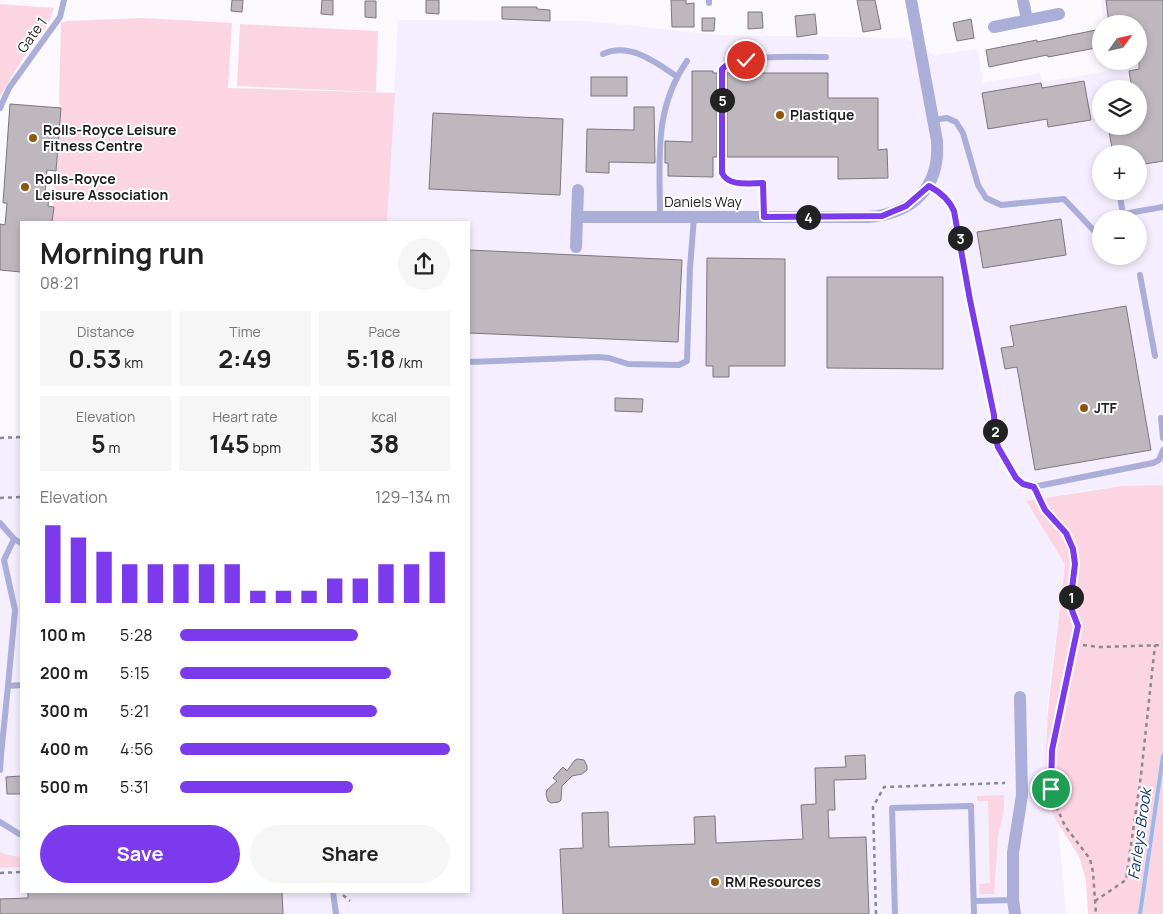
<!DOCTYPE html>
<html lang="en">
<head>
<meta charset="utf-8">
<style>
	body { margin:0; font-family:Manrope,sans-serif; background:#f6f6f6; color:#222; height:100vh; display:flex; flex-direction:column; font-size:19px; white-space:nowrap }
	* { box-sizing:border-box; margin:0 }
	p { font-size:16px; color:#767676 }
	.icon { flex:none; width:28px; height:28px; fill:none; stroke:currentColor; stroke-width:2; stroke-linecap:round; stroke-linejoin:round }
	.map { position:relative; flex:1; overflow:hidden }
	.details { position:absolute; left:20px; top:221px; width:450px; height:672px; display:flex; flex-direction:column; background:#fff; border-radius:0px; box-shadow:0 2px 8px #0003 }
	.details>* { flex:none }
	.needle { width:32px; rotate:56deg }
	.fabs { position:absolute; left:1092px; top:15px; display:grid; gap:10px }
	.fabs a { display:grid; place-items:center; width:55px; height:55px; border-radius:50%; background:#fff; box-shadow:0 2px 8px #0003; font-size:25px }
	.pin { position:absolute; display:grid; place-items:center; width:42px; height:42px; color:#fff; margin:-21px; border:2px solid #fff; border-radius:50%; box-shadow:0 1px 5px #0007 }
	.km { position:absolute; width:25px; height:25px; margin:-12px; border-radius:50%; background:#222; color:#fff; font-size:14px; line-height:25px; text-align:center }
	.round { display:grid; place-items:center; flex:none; width:52px; height:52px; border-radius:26px; background:#f6f6f6 }
	.overview { display:flex; align-items:center; justify-content:space-between; height:85px; padding:0 20px }
	h1 { font-size:28px; font-weight:700; line-height:38px }
	.stats { display:grid; grid-template-columns:repeat(3,1fr); gap:8px; height:85px; padding:5px 20px }
	.stats div { display:grid; align-content:center; border-radius:0px; background:#f6f6f6; text-align:center }
	.stats b { font-size:25px; font-weight:700 }
	.stats small { font-size:14px; font-weight:400 }
	.stats p { font-size:14px }
	.chart { height:140px; padding:10px 20px }
	.chart p { display:flex; justify-content:space-between }
	.chart svg { width:100%; height:90px; margin-top:5px; stroke:#7c3aed; stroke-width:6 }
	.action { display:flex; gap:10px; margin-top:auto; padding:10px 20px }
	.action a { flex:1; height:58px; border-radius:30px; background:#7c3aed; color:#fff; font-size:20px; font-weight:700; line-height:58px; text-align:center }
	.action a+a { background:#f6f6f6; color:#222 }
	ul { padding:0 20px; list-style:none; font-size:16px }
	li { display:grid; grid-template-columns:80px 60px 1fr; align-items:center; height:38px }
	li i { height:12px; border-radius:6px; background:#7c3aed }
	.map>svg:first-child { display:block }
	.built { fill:#f5eefe; fill-rule:evenodd }
	.green { fill:#fcd5e3 }
	.lines { fill:none; stroke-linecap:round; stroke-linejoin:round }
	.stream { stroke:#98b9eb; stroke-width:4 }
	.building { fill:#beb7bd; stroke:#7d767c }
	.path { stroke:#8b898d; stroke-width:2.5; stroke-dasharray:4 4; stroke-linecap:butt }
	.service { stroke:#acaeda; stroke-width:6 }
	.minor { stroke:#acaeda; stroke-width:12 }
	.route-casing { stroke:#fff; stroke-width:10 }
	.route { stroke:#7c3aed; stroke-width:6 }
	.poi-dot { fill:#8f570e; stroke:#fff; stroke-width:2 }
	.labels { text-anchor:middle; stroke-width:4; stroke-linejoin:round; paint-order:stroke }
	.street-label { font-size:14px; fill:#1d1c1f; stroke:#fff }
	.poi-label { font-size:14px; font-weight:bold; fill:#1d1c1f; stroke:#fff; text-anchor:start }
	.water-label { font-size:15px; font-style:italic; fill:#0c336e; stroke:#fff }
</style>
</head>
<body>
<div class="map">
<svg width="1163" height="914" viewBox="0 0 1163 914">
	<rect width="100%" height="100%" fill="#fbf9fe"/>
	<!-- built -->
	<path class="built" d="M1101,0h62v485l-42,1 -33,4 -62,12 39,62 -18,144 19,206h-1066v-476l21,-1v455h448v-670h-82l11,-202 190,1 129,14 188,3 30,17 43,-6 5,34 57,-10 2,9 68,-11 -1,-10h30v-37h-35zM1101,89h38v37h-38zM1101,154h38v37h-38zM1101,219h38v37h-38z"/>
	<!-- green -->
	<g class="green">
		<path d="M0,4l54,4 -6,17 -23,30 -25,41z"/>
		<path d="M144,18l88,5 -4,65 167,5 -8,129h-335l9,-114 -2,-6 2,-79 6,-2z"/>
		<path d="M240,24l138,7 -2,61 -139,-6z"/>
		<path d="M1163,485v429h-75l-2,-33 -7,-25 -24,-37 -9,-26 -1,-20 3,-63 17,-146 -39,-63 95,-15z"/>
		<path d="M1004,795v14l-6,28 -4,57h-14l-1,-10 11,-1 -2,-82h-11v-5z"/>
		<path d="M0,852l8,3 13,2v10l-21,1z"/>
	</g>
	<g class="lines">
		<!-- stream -->
		<path class="stream" d="M1140,914l23,-158"/>
	</g>
	<!-- building -->
	<g class="building">
		<path d="M232,0h11l-1,12 -11,-1z"/>
		<path d="M322,0h11v15l-12,-1z"/>
		<path d="M426,0h13v14l-13,-1z"/>
		<path d="M671,0h15v4l8,-1v24h-22z"/>
		<path d="M857,0h18l6,29 -18,3z"/>
		<path d="M1106,0h57v161l-24,4v-11h-26l-5,-28h31v-37h-7l-3,-18 10,-2v-45h-30z"/>
		<path d="M365,1h11v17l-11,-1z"/>
		<path d="M502,7h35v2l13,1v11l-48,-2z"/>
		<path d="M748,12h14l1,16 -15,1z"/>
		<path d="M815,14l2,20 -20,3 -2,-21z"/>
		<path d="M702,18h13l-1,13h-12z"/>
		<path d="M971,19l3,19 -17,3 -4,-18z"/>
		<path d="M1101,29v18l-53,10 -1,-2 -58,12 -3,-17 51,-10v2z"/>
		<path d="M692,71h21v2h4v84h-4v20l-45,-1v-13h-3v-22l27,1z"/>
		<path d="M727,73h101v25h50v52l9,-1 1,29 -50,1v-22h-111z"/>
		<rect x="591" y="77" width="36" height="19"/>
		<path d="M1084,81l7,39 -43,7 -1,-8 -59,10 -6,-36 59,-10 1,5z"/>
		<path d="M10,104l51,4 -5,63 -9,-1 -2,26h4l-1,10 6,1 -2,15h-31v50l-21,-2v-46l5,1 2,-22h-4z"/>
		<path d="M634,107h20l1,56 -46,-1v11l-23,-1 1,-43 47,1z"/>
		<path d="M433,113l130,6 -3,76 -131,-6z"/>
		<path d="M1061,219l5,36 -83,13 -6,-36z"/>
		<path d="M469,250l213,10 -4,82 -209,-9z"/>
		<path d="M707,258l78,1v107h-56v11h-16v-11h-7z"/>
		<path d="M827,277h116v92l-116,-1z"/>
		<path d="M1126,306l25,144 -116,20 -18,-103 -12,2 -4,-21 13,-2 -4,-20z"/>
		<path d="M615,398l28,1 -1,13 -27,-1z"/>
		<path d="M865,755l1,24 -32,1 1,30h-7l1,28 37,-1 3,77h-306l-3,-65 23,-1 -1,-35 26,-1 1,35 86,-3 -1,-27 21,-1 1,27 87,-4 -2,-34 15,-1 -1,-36 31,-1 -1,-11z"/>
		<path d="M577,759l7,1 3,6v4l-5,4 -10,2 -10,10 -1,14 -2,2 -8,1 -3,-2 -2,-7 1,-4 10,-9 -4,-3 10,-11 4,4 7,-10z"/>
		<path d="M21,776v18h-14l-1,-17z"/>
		<path d="M28,892h254l1,22h-283v-15l28,-1z"/>
	</g>
	<g class="lines">
		<!-- path -->
		<g class="path">
			<path d="M0,438l21,-1"/>
			<path d="M1038,495l7,15 21,23 7,16 2,15 -5,41 8,21 -26,124 -1,39 2,10 12,27 25,33 3,13 3,42"/>
			<path d="M0,498l21,-1"/>
			<path d="M1075,644l24,3 64,-2"/>
			<path d="M0,873l21,-1"/>
			<path d="M343,895l7,6"/>
			<path d="M1095,901l31,-21 15,-105 14,-130"/>
			<path d="M876,914l-3,-107 11,-20 121,-4"/>
		</g>
		<!-- service -->
		<g class="service">
			<path d="M709,0v3"/>
			<path d="M603,54c26,-12 53,8 73,22"/>
			<path d="M0,108l9,-20 51,-71 4,-17"/>
			<path d="M933,120l14,-2 9,4 7,11 15,52 8,13 15,7 63,-6 37,39"/>
			<path d="M929,186l14,9 11,16 16,89 24,115 1,21 6,18 15,24 7,6 10,3 120,-24 6,-3 4,-10"/>
			<path d="M1119,191l4,23 40,-7"/>
			<path d="M660,217c0,-57 -7,-107 27,-156"/>
			<path d="M764,217l-1,-34c-14,0 -34,4 -41,-10v-104c14,-15 82,-12 104,-12"/>
			<path d="M1140,275l15,81"/>
			<path d="M469,362l129,-5 11,1 19,6 51,1 8,-4 3,-93 4,-51"/>
			<path d="M1161,418l2,20"/>
			<path d="M0,523l14,16 7,4"/>
			<path d="M8,686l7,-76 -11,-50 10,-21"/>
			<path d="M0,755h1l-1,15"/>
			<path d="M1,755l7,-69 13,-1"/>
			<path d="M0,822l21,13"/>
			<path d="M333,892l3,22"/>
			<path d="M974,901l39,-1"/>
			<path d="M895,914l-3,-106 79,-2 3,108"/>
		</g>
		<!-- minor -->
		<g class="minor">
			<path d="M1023,0l4,20"/>
			<path d="M994,27l65,-13"/>
			<path d="M577,217h292c45,-4 71,-30 68,-76l-26,-141"/>
			<path d="M576,247l2,-57"/>
			<path d="M1015,914l-2,-14v-47l9,-58 -2,-98"/>
		</g>
	</g>
	<g class="lines">
		<defs>
			<path id="route" d="M746,60l-19,5 -5,4v104c7,14 27,10 41,10l1,34 118,-1 24,-10 23,-20c11,6 20,13 25,25l16,89 24,115 1,21 3,11 18,31 7,6 11,3 11,23 21,23 7,16 2,15 -5,41 8,21 -26,124 -1,39"/>
		</defs>
		<!-- route casing -->
		<use href="#route" class="route-casing"/>
		<!-- route -->
		<use href="#route" class="route"/>
	</g>
	<!-- markers -->
	<g class="poi-dot">
		<circle cx="780" cy="115" r="5"/>
		<circle cx="33" cy="138" r="5"/>
		<circle cx="25" cy="187" r="5"/>
		<circle cx="1084" cy="408" r="5"/>
		<circle cx="715" cy="882" r="5"/>
	</g>
	<g class="labels">
		<!-- street labels -->
		<g class="street-label">
			<text transform="translate(32 35) rotate(-54)" y="5">Gate 1</text>
			<text x="703" y="207">Daniels Way</text>
		</g>
		<!-- poi labels -->
		<g class="poi-label">
			<text x="790" y="120">Plastique</text>
			<text x="43" y="135">Rolls-Royce Leisure<tspan x="43" dy="16">Fitness Centre</tspan></text>
			<text x="35" y="184">Rolls-Royce<tspan x="35" dy="16">Leisure Association</tspan></text>
			<text x="1094" y="413">JTF</text>
			<text x="725" y="887">RM Resources</text>
		</g>
		<!-- water labels -->
		<g class="water-label">
			<text transform="translate(1140 834) rotate(-82)" y="5">Farleys Brook</text>
		</g>
	</g>
</svg>
<div class="fabs">
<a><svg class="needle" viewBox="-14 -14 28 28"><path d="M0-13l5 13h-10z" fill="#e53935"/><path d="M0 13l5-13h-10z" fill="#767676"/></svg></a>
<a><svg class="icon" aria-label="layers" viewBox="0 0 24 24"><path d="M12 4l9 5-9 5-9-5zM3 14l9 5 9-5"/></svg></a>
<a>+</a>
<a>−</a>
</div>
<div class="pin" style="left:1051px;top:789px;background:#1e9e55"><svg class="icon" aria-label="arrive" viewBox="0 0 24 24"><path d="M6 21V4h12l-3 4 3 4H6"/></svg></div>
<div class="pin" style="left:746px;top:60px;background:#d93025"><svg class="icon" aria-label="check" viewBox="0 0 24 24"><path d="M5 12l5 5 9-10"/></svg></div>
<b class="km" style="left:1071px;top:597px">1</b>
<b class="km" style="left:995px;top:431px">2</b>
<b class="km" style="left:960px;top:238px">3</b>
<b class="km" style="left:808px;top:217px">4</b>
<b class="km" style="left:722px;top:100px">5</b>
<section class="details">
<div class="overview"><div><h1>Morning run</h1><p>08:21</p></div><a class="round"><svg class="icon" aria-label="share" viewBox="0 0 24 24"><path d="M12 15V3M7 8l5-5 5 5M5 13v7h14v-7"/></svg></a></div>
<div class="stats">
<div><p>Distance</p><b>0.53<small> km</small></b></div>
<div><p>Time</p><b>2:49</b></div>
<div><p>Pace</p><b>5:18<small> /km</small></b></div>
</div>
<div class="stats">
<div><p>Elevation</p><b>5<small> m</small></b></div>
<div><p>Heart rate</p><b>145<small> bpm</small></b></div>
<div><p>kcal</p><b>38</b></div>
</div>
<div class="chart"><p><span>Elevation</span>129–134 m</p>
<svg viewBox="0 0 160 44" preserveAspectRatio="none"><path d="M5 44V6M15 44V12M25 44V19M35 44V25M45 44V25M55 44V25M65 44V25M75 44V25M85 44V38M95 44V38M105 44V38M115 44V32M125 44V32M135 44V25M145 44V25M155 44V19"/></svg>
</div>
<ul>
<li><b>100 m</b>5:28<i style="width:66%"></i></li>
<li><b>200 m</b>5:15<i style="width:78%"></i></li>
<li><b>300 m</b>5:21<i style="width:73%"></i></li>
<li><b>400 m</b>4:56<i style="width:100%"></i></li>
<li><b>500 m</b>5:31<i style="width:64%"></i></li>
</ul>
<div class="action"><a>Save</a><a>Share</a></div>
</section>
</div>
</body>
</html>
